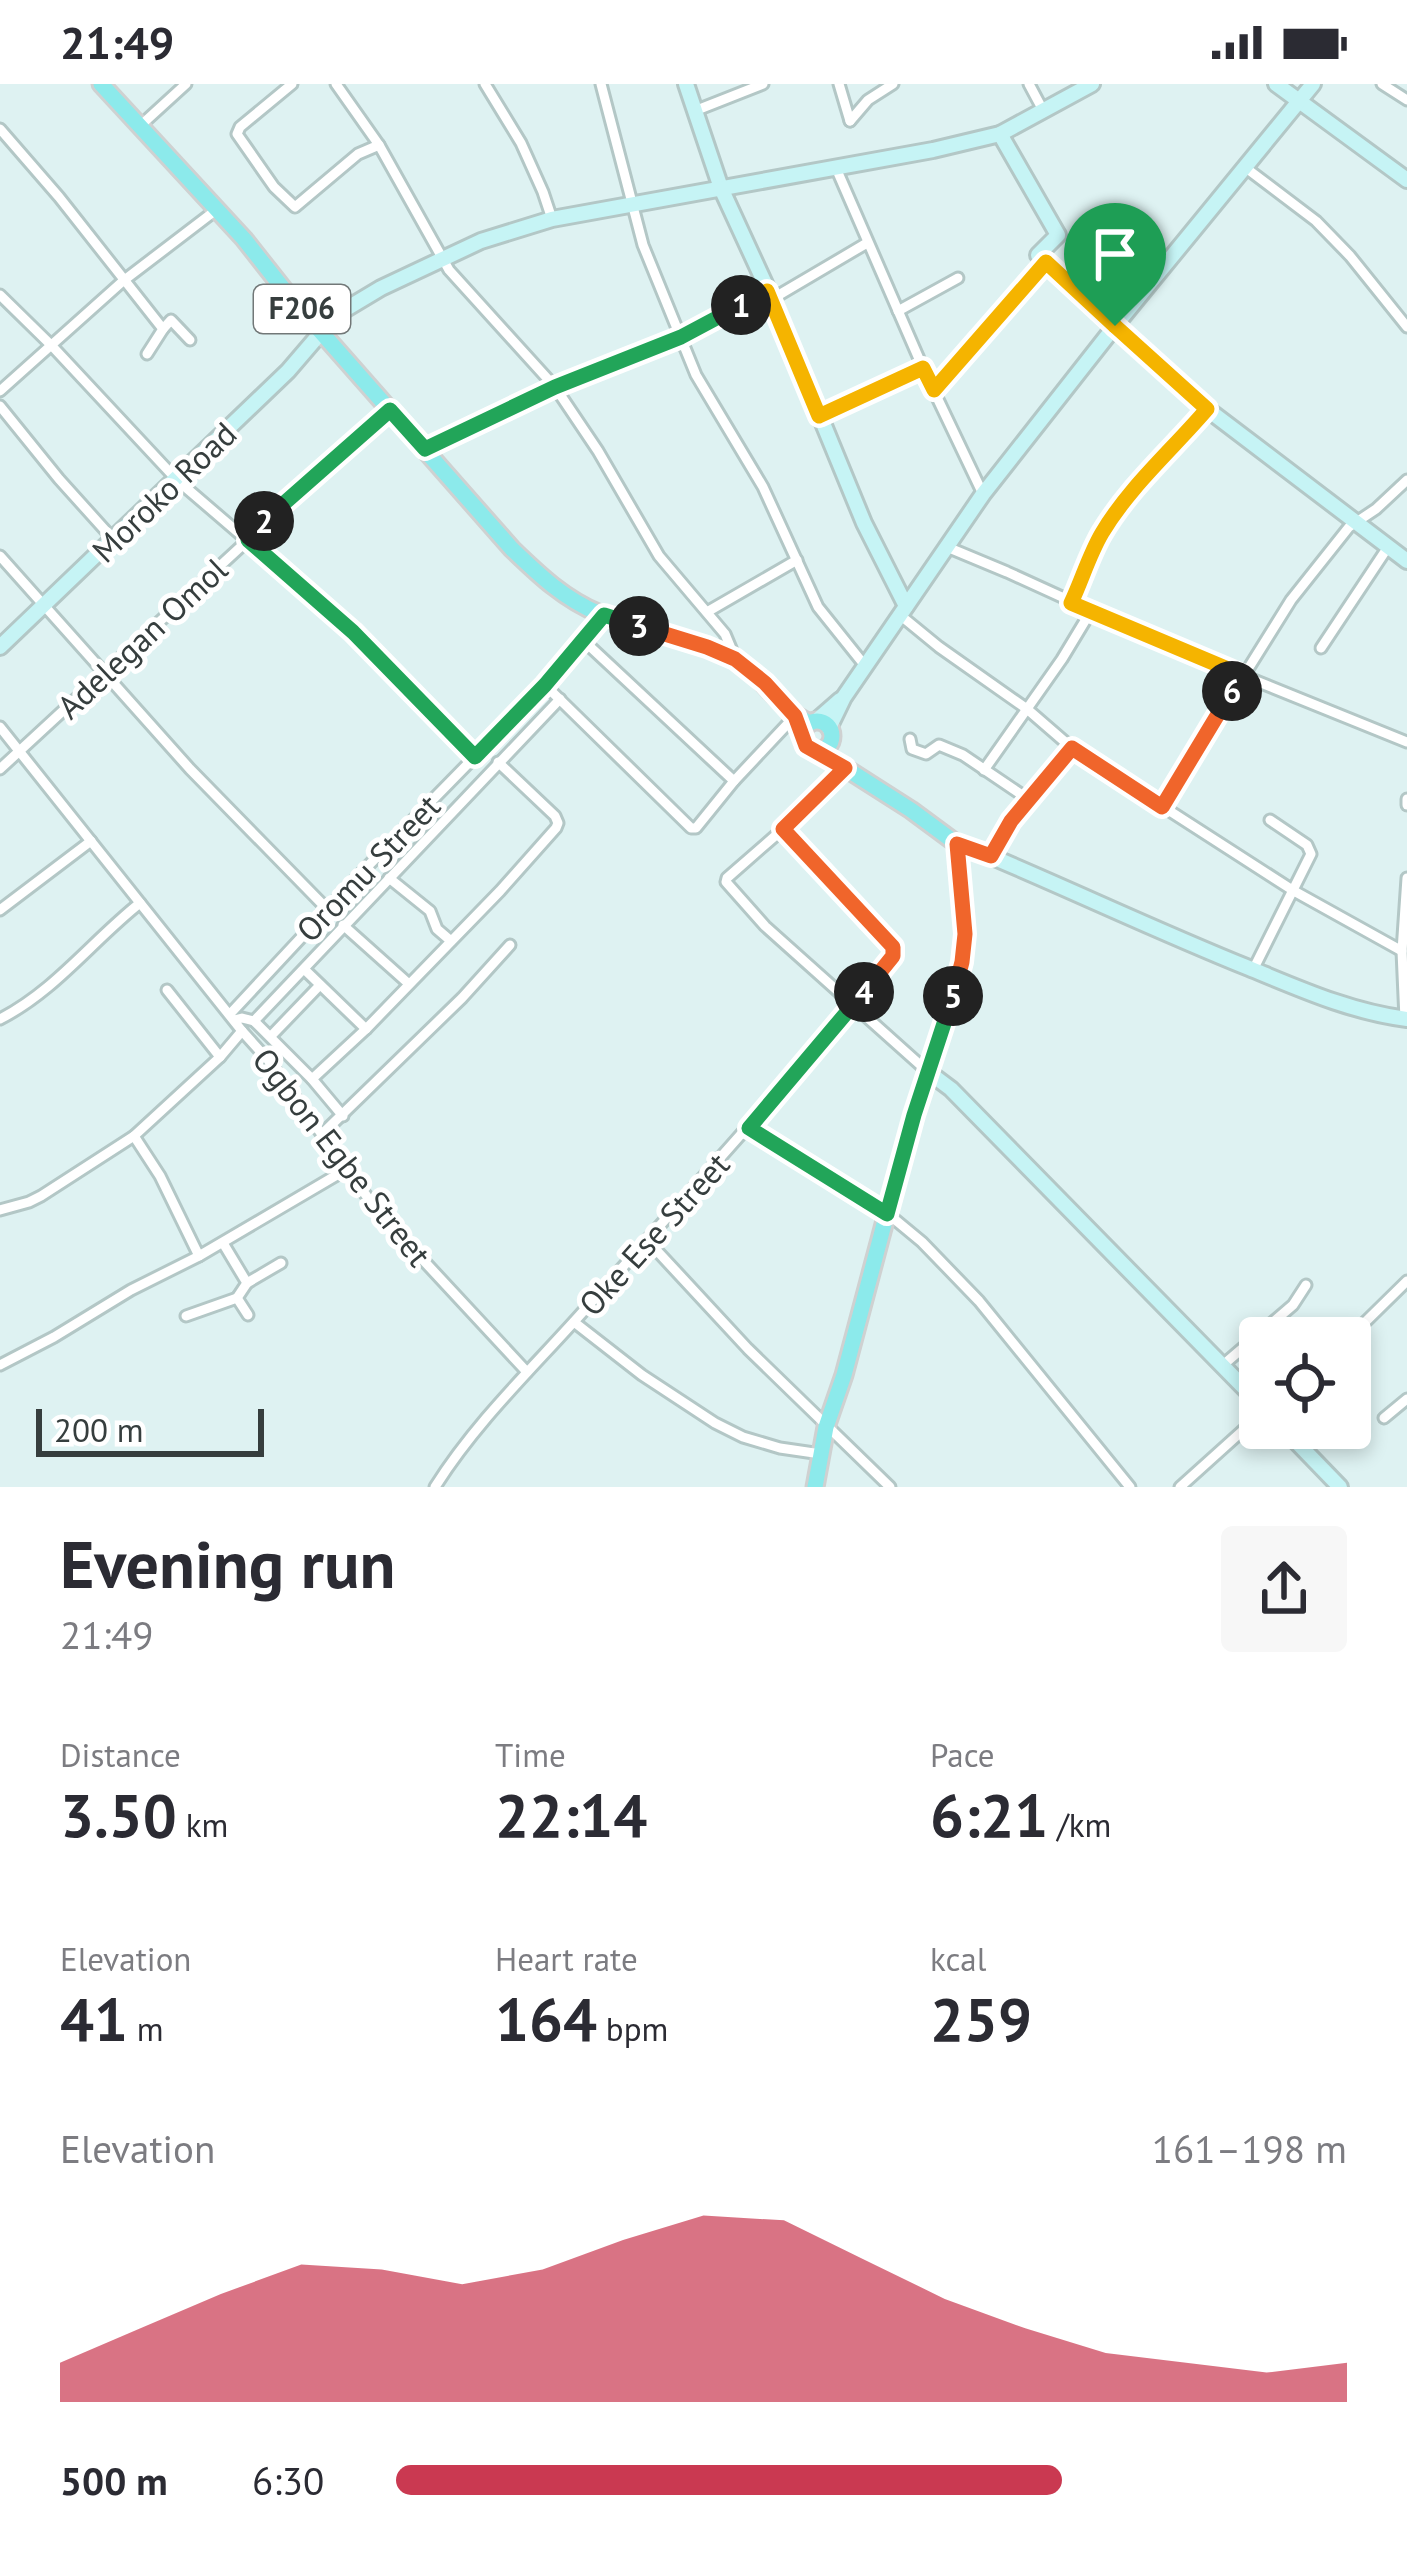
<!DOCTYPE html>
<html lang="en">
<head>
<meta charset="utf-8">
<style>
	body { margin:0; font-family:"PT Sans",sans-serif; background:#f7f7f7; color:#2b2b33; height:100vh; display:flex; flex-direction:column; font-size:45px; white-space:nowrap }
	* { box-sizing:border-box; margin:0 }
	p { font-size:39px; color:#7c7c81 }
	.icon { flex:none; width:66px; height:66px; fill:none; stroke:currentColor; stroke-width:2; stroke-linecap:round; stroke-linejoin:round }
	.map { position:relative; height:1403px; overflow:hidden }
	.sheet { display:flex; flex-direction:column; background:#fff; flex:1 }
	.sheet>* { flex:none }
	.controls { position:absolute; left:1239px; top:1233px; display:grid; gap:24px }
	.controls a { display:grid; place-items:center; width:132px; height:132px; border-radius:12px; background:#fff; box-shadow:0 6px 18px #0003; font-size:60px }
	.scale { position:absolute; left:36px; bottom:30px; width:228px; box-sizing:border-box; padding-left:12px; border:6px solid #363e3e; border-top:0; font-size:33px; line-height:42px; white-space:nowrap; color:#363e3e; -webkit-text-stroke:9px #fff; paint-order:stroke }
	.pin { position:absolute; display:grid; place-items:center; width:102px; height:102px; color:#fff; margin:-123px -51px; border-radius:50% 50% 50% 0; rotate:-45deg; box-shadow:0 0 12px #0007 }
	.pin .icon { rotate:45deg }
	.km { position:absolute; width:60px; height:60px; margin:-30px; border-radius:50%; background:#222; color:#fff; font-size:33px; line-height:60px; text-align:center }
	.round { display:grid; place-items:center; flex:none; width:126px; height:126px; border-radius:12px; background:#f7f7f7 }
	.headline { display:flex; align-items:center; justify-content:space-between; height:204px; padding:0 60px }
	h1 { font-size:66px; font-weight:600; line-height:90px }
	.figures { display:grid; grid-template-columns:repeat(3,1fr); gap:18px; height:204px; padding:12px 60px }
	.figures div { display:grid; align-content:center }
	.figures b { font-size:60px; font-weight:600 }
	.figures small { font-size:33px; font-weight:400 }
	.figures p { font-size:33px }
	.chart { height:336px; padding:24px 60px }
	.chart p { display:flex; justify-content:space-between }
	.chart svg { width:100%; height:216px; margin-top:12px; fill:#ca3951; opacity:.7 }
	ul { padding:0 60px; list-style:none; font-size:39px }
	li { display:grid; grid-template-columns:192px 144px 1fr; align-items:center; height:90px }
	li i { height:30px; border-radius:15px; background:#ca3951 }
	.status { display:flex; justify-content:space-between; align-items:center; height:84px; padding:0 60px; background:#fff; direction:ltr }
	.status svg { height:33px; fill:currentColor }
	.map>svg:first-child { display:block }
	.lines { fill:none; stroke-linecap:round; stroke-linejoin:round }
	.street-casing { stroke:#b3c7c6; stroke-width:15 }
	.secondary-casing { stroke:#b3c7c6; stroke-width:20 }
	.primary-casing { stroke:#cfd1d1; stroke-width:21 }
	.street { stroke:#fff; stroke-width:9 }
	.secondary { stroke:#c6f4f5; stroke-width:14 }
	.primary { stroke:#8ceaeb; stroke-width:15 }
	.split-1-casing { stroke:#fff; stroke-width:24 }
	.split-2-casing { stroke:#fff; stroke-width:24 }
	.split-3-casing { stroke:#fff; stroke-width:24 }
	.split-4-casing { stroke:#fff; stroke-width:24 }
	.split-5-casing { stroke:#fff; stroke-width:24 }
	.split-6-casing { stroke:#fff; stroke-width:24 }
	.split-7-casing { stroke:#fff; stroke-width:24 }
	.split-1 { stroke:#f5b400; stroke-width:15 }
	.split-2 { stroke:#22a559; stroke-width:15 }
	.split-3 { stroke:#22a559; stroke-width:15 }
	.split-4 { stroke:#f0652b; stroke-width:15 }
	.split-5 { stroke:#22a559; stroke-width:15 }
	.split-6 { stroke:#f0652b; stroke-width:15 }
	.split-7 { stroke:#f5b400; stroke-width:15 }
	.labels { text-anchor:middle; stroke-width:10; stroke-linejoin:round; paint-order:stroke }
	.shield { fill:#fff; stroke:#727878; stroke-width:3 }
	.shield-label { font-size:30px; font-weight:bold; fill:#363e3e }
	.street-label { font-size:33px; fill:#363e3e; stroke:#fff }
</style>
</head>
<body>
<div class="status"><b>21:49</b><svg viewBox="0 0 49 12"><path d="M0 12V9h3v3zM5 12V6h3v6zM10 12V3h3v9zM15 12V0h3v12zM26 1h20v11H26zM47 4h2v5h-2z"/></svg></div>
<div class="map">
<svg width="1407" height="1403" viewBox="0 0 1407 1403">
	<rect width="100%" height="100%" fill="#def2f2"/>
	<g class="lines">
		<defs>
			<g id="street">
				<path d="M292,0l-52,43 -3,7 37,53 21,20 63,-53 21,-9"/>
				<path d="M336,0l43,61 70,125 106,117 43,64 61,105 66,78 10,24"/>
				<path d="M485,0l36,59 22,49 9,27"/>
				<path d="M601,0l42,161 53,130 67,112 55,120 48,60"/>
				<path d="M839,0l11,37"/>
				<path d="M1029,0l15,28"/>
				<path d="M1382,0l25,16"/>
				<path d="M697,26l66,-26"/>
				<path d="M850,37l18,-21 25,-16"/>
				<path d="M140,42l46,-42"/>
				<path d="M0,45l59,68 104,132 -16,25"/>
				<path d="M836,84l87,200 60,126"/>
				<path d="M1246,84l70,53 34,35 57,71"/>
				<path d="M0,211l52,51 125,134 176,151 122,126"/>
				<path d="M772,215l95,-56"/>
				<path d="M898,227l60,-33"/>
				<path d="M163,245l8,-9 19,20"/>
				<path d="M934,306l112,-127"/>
				<path d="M0,307l123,-110 93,-71"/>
				<path d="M0,322l59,73 54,60"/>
				<path d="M819,331l104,-47"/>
				<path d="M425,366l130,-63 126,-50 86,-46"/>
				<path d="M947,463l60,25 160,73 240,97"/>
				<path d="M0,472l190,213 137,140"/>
				<path d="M1071,519c11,-23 18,-48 31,-70 28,-47 70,-83 105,-124"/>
				<path d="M707,528l90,-52"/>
				<path d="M900,531l39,32 88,62 45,39 222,143 108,60"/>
				<path d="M584,557l150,140"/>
				<path d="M1321,564l67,-101"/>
				<path d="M545,601l146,143h5l38,-47 61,-65"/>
				<path d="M0,643l242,304 26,29 100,138 56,63 103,111"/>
				<path d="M910,655l2,10 14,5 13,-9 24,10 65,44"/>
				<path d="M845,684l-62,61 -56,49 -1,4 39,44 162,145"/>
				<path d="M0,685l248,-229 44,-45 98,-84"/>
				<path d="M984,686l78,-111 29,-48"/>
				<path d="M1407,715v6"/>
				<path d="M1162,723l129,-207 58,-73 27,-18 31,-29"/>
				<path d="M991,772l20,-35 61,-73"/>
				<path d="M389,794l41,33 7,18 14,12"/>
				<path d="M0,826l91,-69"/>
				<path d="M343,841l66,59"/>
				<path d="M305,886l61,59"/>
				<path d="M1253,886l58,-116 -4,-9 -37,-25"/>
				<path d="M167,906l53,67"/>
				<path d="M230,930l135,-145 180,-184 59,-70"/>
				<path d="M0,935c55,-28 92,-78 140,-116"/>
				<path d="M1405,935l-3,-68 5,-73"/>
				<path d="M234,936l8,-2 12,3 58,58 31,37"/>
				<path d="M254,937l306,-322"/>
				<path d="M271,952l49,-51"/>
				<path d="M312,995l54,-50 134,-138 56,-63 2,-5 -3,-7 -57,-54"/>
				<path d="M749,1044l138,85 35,29 57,59 151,186"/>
				<path d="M323,1049l139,-135 48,-53"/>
				<path d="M134,1052l26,40 39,80"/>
				<path d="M0,1126l29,-8 12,-6 93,-60 86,-79 22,-26"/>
				<path d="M647,1156l101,109 142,138"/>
				<path d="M223,1159l24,40 -10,15"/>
				<path d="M247,1199l34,-20"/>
				<path d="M186,1232l51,-18 11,17"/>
				<path d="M574,1238l68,53 73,48 28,14 37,11 41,6"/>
				<path d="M1349,1254l58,-57"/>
				<path d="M0,1281l54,-28 77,-47 68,-34 148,-87"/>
				<path d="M1223,1281l70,-60 13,-20"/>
				<path d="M1384,1334l23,-19"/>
				<path d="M435,1403c42,-67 101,-122 153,-181 103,-116 208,-230 305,-351v-8l-110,-118"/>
				<path d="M1180,1403l80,-72"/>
			</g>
			<g id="secondary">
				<path d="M686,0l35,104 51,111 92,224 42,83"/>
				<path d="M1276,0l131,96"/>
				<path d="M1000,50l58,101 -20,20 169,154 200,152"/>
				<path d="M0,563l288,-276 48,-56 45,-27 100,-47 71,-22 381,-69 67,-16 92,-50"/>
				<path d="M816,637l24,-21"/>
				<path d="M829,644l15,-31 139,-203 132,-168 198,-242"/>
				<path d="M957,760l19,6c91,38 181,81 273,118 51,21 102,44 158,51"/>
				<path d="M927,987l24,18 309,315"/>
				<path d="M1283,1344l57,59"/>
			</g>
			<g id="primary">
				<path d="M101,0l143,155 41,52 227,258c27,26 52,50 88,65 43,17 91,23 132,44 30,16 47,52 78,65"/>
				<circle cx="817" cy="652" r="15"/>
				<path d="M815,1403l11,-60 18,-52 69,-260 37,-106 12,-47 3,-28 -8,-90 -46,-34 -94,-60"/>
			</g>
		</defs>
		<!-- street casing -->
		<use href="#street" class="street-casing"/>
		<!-- secondary casing -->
		<use href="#secondary" class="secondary-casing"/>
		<!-- primary casing -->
		<use href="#primary" class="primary-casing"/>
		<!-- street -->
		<use href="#street" class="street"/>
		<!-- secondary -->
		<use href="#secondary" class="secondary"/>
		<!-- primary -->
		<use href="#primary" class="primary"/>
	</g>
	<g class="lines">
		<defs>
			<path id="split-1" d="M741,221l26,-14 52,125 104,-48 11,22 112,-128 69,64"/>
			<path id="split-2" d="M264,437l126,-111 35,39 130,-62 126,-50 60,-32"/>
			<path id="split-3" d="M264,437l-16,19 105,92 122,125 70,-72 59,-70 35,11"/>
			<path id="split-4" d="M639,542l68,21 28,12 30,24 30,33 11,30 39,22 -62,61 110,118v9l-29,36"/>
			<path id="split-5" d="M864,908l-115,136 138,86 27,-99 39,-119"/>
			<path id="split-6" d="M953,912l9,-34 3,-28 -8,-90 34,12 20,-35 61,-73 90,59 70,-116"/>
			<path id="split-7" d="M1115,242l92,83c-35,41 -77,77 -105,124 -13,22 -20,47 -31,70l171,72 -10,16"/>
		</defs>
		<!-- split-1 casing -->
		<use href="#split-1" class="split-1-casing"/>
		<!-- split-2 casing -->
		<use href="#split-2" class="split-2-casing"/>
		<!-- split-3 casing -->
		<use href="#split-3" class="split-3-casing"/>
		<!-- split-4 casing -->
		<use href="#split-4" class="split-4-casing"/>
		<!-- split-5 casing -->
		<use href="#split-5" class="split-5-casing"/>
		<!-- split-6 casing -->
		<use href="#split-6" class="split-6-casing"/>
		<!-- split-7 casing -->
		<use href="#split-7" class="split-7-casing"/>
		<!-- split-1 -->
		<use href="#split-1" class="split-1"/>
		<!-- split-2 -->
		<use href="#split-2" class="split-2"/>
		<!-- split-3 -->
		<use href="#split-3" class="split-3"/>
		<!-- split-4 -->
		<use href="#split-4" class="split-4"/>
		<!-- split-5 -->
		<use href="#split-5" class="split-5"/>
		<!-- split-6 -->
		<use href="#split-6" class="split-6"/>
		<!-- split-7 -->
		<use href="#split-7" class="split-7"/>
	</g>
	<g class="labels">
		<!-- shield labels -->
		<rect class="shield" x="254" y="201" width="96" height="48" rx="9"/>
		<g class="shield-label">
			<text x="302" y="235">F206</text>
		</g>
		<!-- street labels -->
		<g class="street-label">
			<text transform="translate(164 408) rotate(-44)" y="12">Moroko Road</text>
			<text transform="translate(142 554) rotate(-43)" y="12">Adelegan Omol</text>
			<text transform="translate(368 784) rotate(-46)" y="12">Oromu Street</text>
			<text transform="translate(342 1073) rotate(52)" y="12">Ogbon Egbe Street</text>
			<text transform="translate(654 1150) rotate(-48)" y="12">Oke Ese Street</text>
		</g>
	</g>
</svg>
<div class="controls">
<a><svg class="icon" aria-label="locate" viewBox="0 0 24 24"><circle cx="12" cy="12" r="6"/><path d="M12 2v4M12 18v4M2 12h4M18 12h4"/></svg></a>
</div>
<div class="scale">200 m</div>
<div class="pin" style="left:1115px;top:242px;background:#1e9e55"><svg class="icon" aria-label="arrive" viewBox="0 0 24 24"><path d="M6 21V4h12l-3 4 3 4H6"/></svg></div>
<b class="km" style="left:741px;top:221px">1</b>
<b class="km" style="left:264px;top:437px">2</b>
<b class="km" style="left:639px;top:542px">3</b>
<b class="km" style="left:864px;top:908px">4</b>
<b class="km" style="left:953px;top:912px">5</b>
<b class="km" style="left:1232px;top:607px">6</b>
</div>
<section class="sheet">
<div class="headline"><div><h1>Evening run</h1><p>21:49</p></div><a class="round"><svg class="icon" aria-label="share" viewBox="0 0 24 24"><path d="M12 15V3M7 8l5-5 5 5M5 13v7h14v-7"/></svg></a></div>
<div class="figures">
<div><p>Distance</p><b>3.50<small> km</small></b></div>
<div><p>Time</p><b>22:14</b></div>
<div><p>Pace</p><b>6:21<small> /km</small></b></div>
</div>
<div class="figures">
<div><p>Elevation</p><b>41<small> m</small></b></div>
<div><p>Heart rate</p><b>164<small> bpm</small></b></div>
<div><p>kcal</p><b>259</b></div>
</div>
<div class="chart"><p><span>Elevation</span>161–198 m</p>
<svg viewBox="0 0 160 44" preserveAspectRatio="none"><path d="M0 44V36L10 29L20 22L30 16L40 17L50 20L60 17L70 11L80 6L90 7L100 15L110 23L120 29L130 34L140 36L150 38L160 36V44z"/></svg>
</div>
<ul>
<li><b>500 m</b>6:30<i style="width:70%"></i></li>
</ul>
</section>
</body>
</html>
